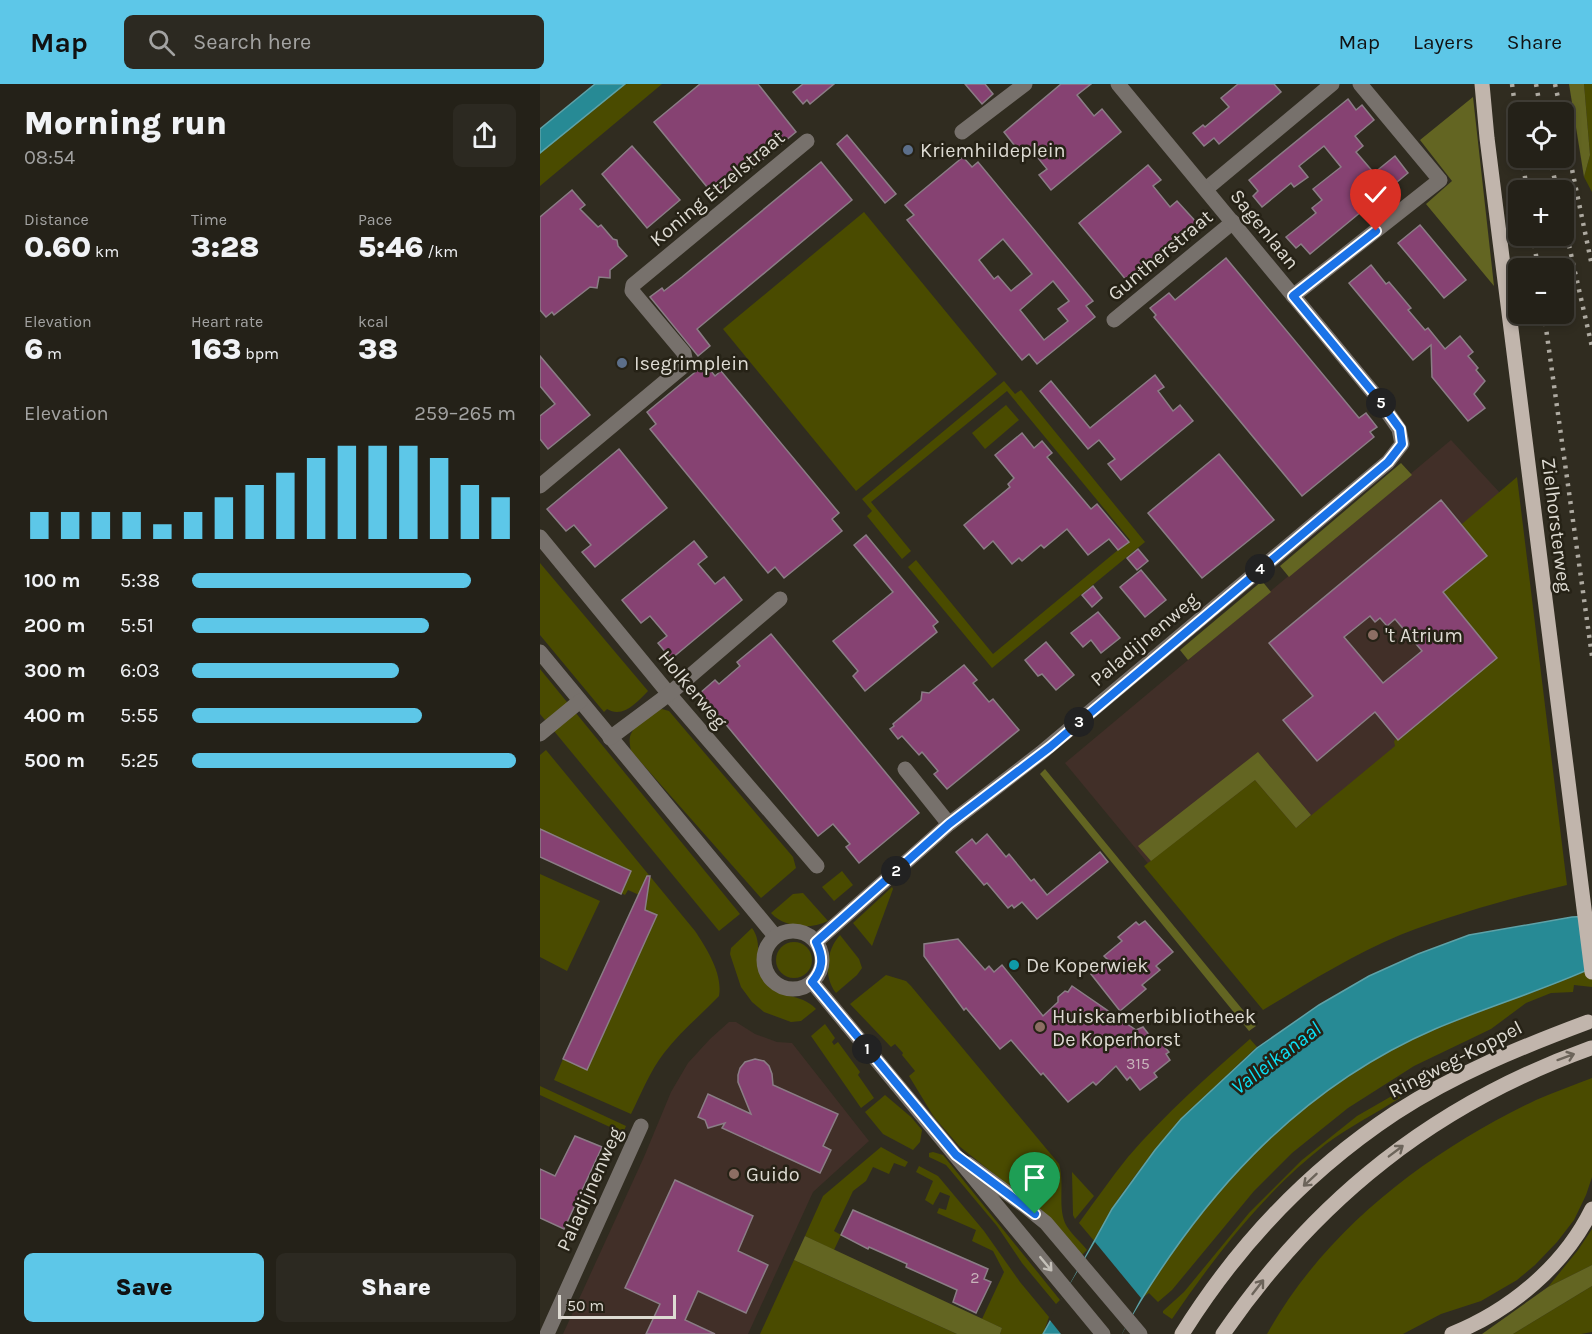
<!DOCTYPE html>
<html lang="en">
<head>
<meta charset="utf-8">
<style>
	body { margin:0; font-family:Karla,sans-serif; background:#2c2921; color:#f1f3f6; height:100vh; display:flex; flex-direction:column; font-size:22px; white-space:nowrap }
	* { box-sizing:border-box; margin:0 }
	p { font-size:20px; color:#a3a3a2 }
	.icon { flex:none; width:33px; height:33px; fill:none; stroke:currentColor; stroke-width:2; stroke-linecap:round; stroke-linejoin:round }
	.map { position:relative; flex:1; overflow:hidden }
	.drawer { display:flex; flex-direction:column; background:#242118; width:540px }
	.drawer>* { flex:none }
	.buttons { position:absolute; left:968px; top:18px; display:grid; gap:12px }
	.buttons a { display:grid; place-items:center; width:66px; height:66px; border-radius:9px; background:#242118; box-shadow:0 3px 9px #0003,0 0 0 2px #413e37; font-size:30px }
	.scale { position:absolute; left:18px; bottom:15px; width:118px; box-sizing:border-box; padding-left:6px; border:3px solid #dedbd3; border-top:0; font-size:16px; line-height:21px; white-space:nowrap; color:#dedbd3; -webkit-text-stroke:4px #262216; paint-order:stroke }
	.pin { position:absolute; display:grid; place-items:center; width:51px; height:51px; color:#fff; margin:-62px -26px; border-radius:50% 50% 50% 0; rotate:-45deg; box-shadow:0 0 6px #0007 }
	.pin .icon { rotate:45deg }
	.km { position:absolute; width:30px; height:30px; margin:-15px; border-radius:50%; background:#222; color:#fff; font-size:16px; line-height:30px; text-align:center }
	.round { display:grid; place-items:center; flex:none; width:63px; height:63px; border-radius:9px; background:#2c2921 }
	.overview { display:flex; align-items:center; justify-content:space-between; height:102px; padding:0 24px }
	h1 { font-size:33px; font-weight:800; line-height:45px }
	.figures { display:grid; grid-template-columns:repeat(3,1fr); gap:9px; height:102px; padding:6px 24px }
	.figures div { display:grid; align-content:center }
	.figures b { font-size:30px; font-weight:800 }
	.figures small { font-size:16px; font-weight:400 }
	.figures p { font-size:16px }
	.chart { height:168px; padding:12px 24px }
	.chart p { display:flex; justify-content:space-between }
	.chart svg { width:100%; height:108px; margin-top:6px; stroke:#5dc7e8; stroke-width:6 }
	.action { display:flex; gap:12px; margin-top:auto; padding:12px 24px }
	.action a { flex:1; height:69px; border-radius:9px; background:#5dc7e8; color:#111; font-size:24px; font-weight:800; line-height:69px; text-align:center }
	.action a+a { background:#2c2921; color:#f1f3f6 }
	ul { padding:0 24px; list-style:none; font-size:20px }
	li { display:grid; grid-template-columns:96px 72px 1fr; align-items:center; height:45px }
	li i { height:15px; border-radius:8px; background:#5dc7e8 }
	header { display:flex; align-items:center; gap:36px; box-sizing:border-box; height:84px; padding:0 30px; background:#5dc7e8; color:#111 }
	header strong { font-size:28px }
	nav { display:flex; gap:33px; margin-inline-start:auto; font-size:21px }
	.search { width:420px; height:54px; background:#2c2921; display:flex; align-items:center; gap:15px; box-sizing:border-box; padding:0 21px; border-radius:9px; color:#a3a3a2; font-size:22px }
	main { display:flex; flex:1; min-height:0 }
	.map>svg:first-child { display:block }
	.education { fill:#412f28 }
	.green { fill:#4a4b00 }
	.forest { fill:#636522 }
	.water { fill:#278a95; stroke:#5ea2a8; stroke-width:1.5 }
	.pier { fill:#302c20 }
	.building { fill:#864272; stroke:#8b7d86; stroke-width:1.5; fill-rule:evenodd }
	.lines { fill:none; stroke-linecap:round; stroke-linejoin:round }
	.minor { stroke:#77716c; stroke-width:15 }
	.major { stroke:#c1b5ac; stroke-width:15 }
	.rail { stroke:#aeaaa1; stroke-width:4.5; stroke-dasharray:3 6; stroke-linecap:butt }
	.oneway { stroke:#6c645a }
	.oneway2 { stroke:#c4c0b9 }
	.route-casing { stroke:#fff; stroke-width:12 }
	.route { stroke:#1a73e8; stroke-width:8 }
	.service-dot { fill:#5c6f8a; stroke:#262216; stroke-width:2 }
	.education-dot { fill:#8d6e63; stroke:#262216; stroke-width:2 }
	.culture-dot { fill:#0f9aa8; stroke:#262216; stroke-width:2 }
	.labels { text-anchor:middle; stroke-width:5; stroke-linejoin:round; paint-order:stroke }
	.number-label { font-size:16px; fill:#c8b5bb }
	.poi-label { font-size:20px; fill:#dedbd3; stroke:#262216; text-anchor:start }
	.street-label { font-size:20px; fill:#dedbd3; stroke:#262216 }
	.water-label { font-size:21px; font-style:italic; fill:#0be0f5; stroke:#262216 }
</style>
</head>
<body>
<header>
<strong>Map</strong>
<div class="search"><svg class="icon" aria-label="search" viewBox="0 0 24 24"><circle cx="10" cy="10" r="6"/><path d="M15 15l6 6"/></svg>Search here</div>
<nav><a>Map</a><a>Layers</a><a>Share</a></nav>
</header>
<main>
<section class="drawer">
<div class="overview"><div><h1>Morning run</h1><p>08:54</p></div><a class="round"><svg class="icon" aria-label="share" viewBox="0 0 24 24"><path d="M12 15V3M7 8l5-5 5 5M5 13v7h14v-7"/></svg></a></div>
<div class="figures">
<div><p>Distance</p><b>0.60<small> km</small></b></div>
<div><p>Time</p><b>3:28</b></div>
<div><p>Pace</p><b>5:46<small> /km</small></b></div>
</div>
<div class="figures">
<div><p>Elevation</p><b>6<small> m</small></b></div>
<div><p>Heart rate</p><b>163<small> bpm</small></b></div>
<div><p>kcal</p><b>38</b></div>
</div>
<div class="chart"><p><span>Elevation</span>259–265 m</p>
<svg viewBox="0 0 160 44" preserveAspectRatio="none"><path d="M5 44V33M15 44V33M25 44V33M35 44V33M45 44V38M55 44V33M65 44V27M75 44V22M85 44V17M95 44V11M105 44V6M115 44V6M125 44V6M135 44V11M145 44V22M155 44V27"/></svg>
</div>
<ul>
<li><b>100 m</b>5:38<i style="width:86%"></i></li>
<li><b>200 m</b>5:51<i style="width:73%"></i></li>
<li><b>300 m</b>6:03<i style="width:64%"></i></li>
<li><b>400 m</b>5:55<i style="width:71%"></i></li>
<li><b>500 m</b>5:25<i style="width:100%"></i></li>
</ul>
<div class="action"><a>Save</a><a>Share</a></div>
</section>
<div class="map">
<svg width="1052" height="1250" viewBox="0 0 1052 1250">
	<rect width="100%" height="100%" fill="#302c20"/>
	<!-- education -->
	<g class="education">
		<path d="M911,356l62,67 -116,423 -132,75 -200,-242z"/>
		<path d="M189,938h7l19,12 22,8 15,1 77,98 -56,51 -65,142h-185l81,-177 27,-65 17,-29 22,-24z"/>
	</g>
	<!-- green -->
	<g class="green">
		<path d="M85,0h37l-122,102v-33z"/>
		<path d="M1044,0h8v108l-8,-15 6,-22z"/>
		<path d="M324,128l133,162 -141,117 -133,-162z"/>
		<path d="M464,297l11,13 6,-4 124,152 -153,126 -84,-101 8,-7 77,94 137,-114 -123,-149 -136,111 40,49 -9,8 -35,-43 5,-5 -10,-12z"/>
		<path d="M466,321l13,15 -34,29 -13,-16z"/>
		<path d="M977,393l50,408c-56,13 -112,29 -167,50 -48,20 -92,48 -137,75l-119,-144 111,-86 41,48 99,-82 -1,-5 99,-80 -78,-97z"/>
		<path d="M0,479l108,128c-11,11 -25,28 -41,18l-3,3 -64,-77z"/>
		<path d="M0,585l200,245 -21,17 -179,-217z"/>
		<path d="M122,625l7,2 124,146 3,11 -35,30 -130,-147c-1,-6 -3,-13 1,-19 5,-9 21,-21 30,-23z"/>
		<path d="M6,666l149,181c12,18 28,43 24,65 -18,19 -39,36 -55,57 -14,18 -23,41 -33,61l-77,-34 9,-21 24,10 70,-154 -23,-11 2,-4 6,3 4,-5 -18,-8 -3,5 -4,-2 10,-22 -88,-40 -3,5v-81z"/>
		<path d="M302,787l11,14 -19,16 -12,-14z"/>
		<path d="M0,790l60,27 -33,70 -27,-14z"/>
		<path d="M352,803l1,2 -21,57 -19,-23z"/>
		<path d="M263,809l25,28c-18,9 -43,7 -57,-8l22,-19z"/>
		<path d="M212,844c12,16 1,35 11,51 13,21 38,13 53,30l-15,12 -10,1 -27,-10 -12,-10 -11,-15 -11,-33 1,-6z"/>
		<path d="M300,851l19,24 3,9 -5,7 -21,18c-13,-16 -10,-43 4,-58z"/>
		<circle cx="254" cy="876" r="18"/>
		<path d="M1052,884v19l-18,-2 -1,7 -22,1 -25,10 -35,26 -77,37 -66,42 -56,45 -38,38 -82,99 -14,12 -9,-9 -7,5c15,-22 29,-46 45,-68 65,-86 149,-158 248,-201 52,-22 106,-38 157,-61z"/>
		<path d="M346,891l20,6 5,5 148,178c6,19 -2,43 7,61 5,9 15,17 21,25l-6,6 -31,-37 -91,-73 -25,-29 -25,-41 6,-5 -13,-16 1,-2 -8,-9 -4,3 -41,-43z"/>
		<path d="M285,940l10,14 -3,4 2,3 4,-3 22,30 -2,3 16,23 -13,10 -50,-72z"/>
		<path d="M710,955l7,8c-52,48 -107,102 -145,162 -6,10 -11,22 -17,33l-16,-19c16,-22 32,-45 49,-66 37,-43 80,-81 122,-118z"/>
		<path d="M1052,994v99l-6,18 -12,25 -17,22 -22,23 -18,15 -36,21 -40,13 -38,20h-136c58,-105 162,-183 269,-234 18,-8 38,-15 56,-22z"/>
		<path d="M0,1002l86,40 -3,7 -83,-38z"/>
		<path d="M857,1009l3,5c-24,15 -51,29 -74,46 -62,48 -110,111 -154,175l-9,-6v-2l21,-19 65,-79 53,-53 55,-44z"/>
		<path d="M345,1011l26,22 11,13 -2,12 -7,8 -30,-16 -18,-22z"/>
		<path d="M341,1063l27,15 -3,5 -11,-4 -5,11 -16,-7 -7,14 -13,10 -19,40 7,4 -7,15 -29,-14 18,-40z"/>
		<path d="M393,1068l10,3 117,145 -4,4 -34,-41 -25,-37 -51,-61 -17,-8v-4z"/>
		<path d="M379,1082l19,10 46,55 36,51 29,35 -6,17h-43l2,-6 -20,-9 22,-47 -11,-21 -21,-10 4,-11 -39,-17 2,-5 7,2 4,-14 -10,-4 -7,13 -8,-5 8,-19 -17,-9z"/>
		<path d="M532,1088l22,24 -19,23 -2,-4z"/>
		<path d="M1052,1145v36l-44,22 30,-37z"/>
		<path d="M254,1176l163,74h-197z"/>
		<path d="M1052,1202v46l-11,2h-68z"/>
	</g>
	<!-- forest -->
	<g class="forest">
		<path d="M1029,0h15l6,71 -6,22z"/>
		<path d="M933,13l21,189 -68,-82 26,-23 -32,-41z"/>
		<path d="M861,379l11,12 -123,102 -9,-11z"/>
		<path d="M722,497l9,11 -83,68 -8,-10z"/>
		<path d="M718,668l53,63 -15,13 -41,-48 -104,81 -13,-15z"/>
		<path d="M505,685l211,257 -7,5 -209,-257z"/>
		<path d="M265,1152l197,92 -2,6h-43l-163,-74z"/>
		<path d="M1052,1181v21l-79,48h-31l66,-47z"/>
	</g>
	<!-- water -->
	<g class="water">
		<path d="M55,0h30l-85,69v-24z"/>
		<path d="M1052,832v52c-51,23 -105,39 -157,61 -141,61 -239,173 -314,305h-78l69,-125 43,-59 26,-31 76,-71 62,-43 50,-29 49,-22 51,-19 103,-18z"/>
	</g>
	<!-- pier -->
	<path class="pier" d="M555,1158l46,56 -19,36h-61l-12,-15z"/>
	<!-- building -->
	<g class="building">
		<path d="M160,0h58l38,48 -80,66 -62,-76z"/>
		<path d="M263,0h31l-24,20 -3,-4 -4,4 -10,-12z"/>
		<path d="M425,0h20l8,10 -11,10z"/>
		<path d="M521,0h30l-14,11 17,21 8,-7 19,23 -70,58 -12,-15 8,-6 -17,-21 -8,7 -18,-23z"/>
		<path d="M698,0h36l7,8 -62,52 -5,-6 -10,8 -11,-13 10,-8 2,2 24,-20 -8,-9z"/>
		<path d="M808,15l8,11 6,-5 12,15 -19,16 8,10 -7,6 18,21 21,-17 13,17 -98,81 -9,-10 -5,4 -10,-11 30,-24 -4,-5 10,-8 -9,-11 28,-22 -17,-21 -25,20 9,11 -14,10 -3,-4 -29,24 -9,-11 5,-5 -9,-11z"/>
		<path d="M307,51l49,59 -11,9 -48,-59z"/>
		<path d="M92,62l48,54 -33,28 -45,-54z"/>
		<path d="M423,73l9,10 6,-5 115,139 -7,5 9,11 -58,47 -8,-10 -7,6 -115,-140 7,-5 -9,-10zM463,155l29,35 -21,17 -13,-15 -4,3 -15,-19zM513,197l16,20 -11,8 10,12 -24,19 -24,-30z"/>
		<path d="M281,78l31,38 -155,129 13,17 -12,10 -48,-59 12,-9 2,3 18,-14z"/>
		<path d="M608,81l13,15 -8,6 17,21 7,-6 20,22 -70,58 -48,-58z"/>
		<path d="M32,106l13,15 -5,4 18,18 3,-2 12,14 4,1 1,6 9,10 -17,14v8l-11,-1 -2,11 -7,-1 -36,28 -2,-3 -6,5 -6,-7v-93z"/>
		<path d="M880,141l46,55 -22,18 -46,-55z"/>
		<path d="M686,174l133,160 7,-5 11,14 -7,5 4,5 -72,59 -148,-179 2,-2 -6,-7 19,-15 6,7z"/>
		<path d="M831,181l15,19 3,-2 6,7 16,19 -3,2 17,20 3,-2 17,21 15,-13 13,16 -5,4 10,12 -2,2 9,11 -11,13 11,14 -17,13 -36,-44 -1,-32 -18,15 -64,-77z"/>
		<path d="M0,272l50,59 -42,34 -8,-10v-23l15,-12 -15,-18z"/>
		<path d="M165,280l10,12 6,-5 118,142 -7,6 10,12 -58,47 -9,-11 -7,6 -118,-144 6,-5 -9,-12z"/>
		<path d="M615,291l9,12 -6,4 15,20 7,-6 13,16 -72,59 -13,-16 7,-5 -16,-19 -11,9 -48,-58 11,-10 39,47z"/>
		<path d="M482,349l12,15 8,-7 10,12 -5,4 44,52 6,-5 32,38 -11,8 -9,-11 -21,16 -21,-26 -23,19 -3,-3 -19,16 -3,-3 -7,6 -19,-23 -9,8 -20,-24 46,-38 -2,-3 6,-6 -19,-23z"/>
		<path d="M79,365l48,59 -72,59 -13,-15 9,-7 -17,-20 -8,6 -19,-22z"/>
		<path d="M679,370l55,66 -72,58 -54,-65z"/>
		<path d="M901,416l46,56 -44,36 54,66 -99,82 -23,-28 -58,49 -34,-41 30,-24 -44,-53zM830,532l5,6 5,-4 7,8 8,-7 27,32 -39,32 -39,-46z"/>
		<path d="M326,451l72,87 -5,4 4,6 -72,59 -12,-15 5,-5 -25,-30 60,-49 -39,-47z"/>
		<path d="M154,457l13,16 -9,7 17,20 9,-7 18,23 -71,59 -13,-16 9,-7 -17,-20 -9,7 -19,-23z"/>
		<path d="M598,465l10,12 -11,9 -10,-12z"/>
		<path d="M601,486l25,30 -21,17 -25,-30z"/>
		<path d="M553,502l9,12 -10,9 -10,-12z"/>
		<path d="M558,528l22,26 -19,15 -10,-13 -8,7 -12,-14z"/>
		<path d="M231,550l148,179 -60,50 -13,-16 4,-3 -17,-20 -15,12 -118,-143 15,-13 4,4 21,-18 -3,-4z"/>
		<path d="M506,558l28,33 -18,15 -14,-16 -4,2 -13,-16z"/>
		<path d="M424,581l13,15 -4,3 16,19 4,-3 26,31 -72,59 -13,-15 4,-3 -16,-19 -3,3 -17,-19 -4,3 -8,-10 4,-3 -1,-2 28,-24 1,-8 7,1z"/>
		<path d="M0,745l91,42 -10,23 -81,-37z"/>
		<path d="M447,750l19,23 3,-3 22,27 3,-2 13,16 53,-43 8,10 -71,57 -15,-17 -8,6 -2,-3 -4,3 -21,-25 -3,2 -28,-33 16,-13 4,5z"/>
		<path d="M107,792h3l-5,34 12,5 -70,155 -24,-11z"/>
		<path d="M605,837l28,31 -17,14 4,4 -18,15 4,4 -26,22 -29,-37 17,-14 -4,-4 18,-15 -4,-4 18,-15 3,3z"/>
		<path d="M418,855l27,31 4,-4 5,6 8,-7 41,51 15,-14v-5l7,-6 3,1 4,-6 64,44 7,-3 11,14 3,-3 12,14 -3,2 4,6 -16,13 3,4 -17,13 -10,-13 -3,3 -11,-14 -20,19 -3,-3 -25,20 -25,-29 -2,2 -30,-35 -11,9 -34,-41 -2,2 -40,-54v-12z"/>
		<path d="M215,975l9,2 5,5 3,8 1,11 65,29 -15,32 8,4 -11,23 -98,-45 3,-5 -17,5 -3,-8 -7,-3 10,-23 43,20 -13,-32v-7l2,-7 5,-6z"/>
		<path d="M35,1052l27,11 -38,82 -24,-11v-49l15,7z"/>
		<path d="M135,1096l78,36 -15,35 30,14 -22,48 -48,-22 -13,29 30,14h-69l14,-30 -35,-16z"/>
		<path d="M313,1126l135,59 -4,10 7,3 -15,31 -23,-11 4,-12 -51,-23 1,-3 -38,-17 -1,2 -27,-14z"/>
	</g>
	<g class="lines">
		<!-- minor -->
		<g class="minor">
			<path d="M422,48l63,-48"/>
			<path d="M666,105l126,-105"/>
			<path d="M753,212l147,-116 -80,-96"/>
			<path d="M574,236l119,-98"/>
			<path d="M0,402l146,-122 -2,-11 -52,-62 1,-6 174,-144"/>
			<path d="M0,453l129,157 148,172"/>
			<path d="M0,568l235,284"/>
			<path d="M0,650l40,-33"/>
			<path d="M70,654l59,-44 111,-95"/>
			<path d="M365,685l44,55"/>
			<circle cx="253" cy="876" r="29"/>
			<path d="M276,858l133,-118 92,-71 347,-291 14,-18 -3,-15 -23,-33 -258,-312"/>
			<path d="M272,898l291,352"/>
			<path d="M428,1080l57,42 21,17 94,111"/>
			<path d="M7,1250l94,-208"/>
		</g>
		<!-- major -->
		<g class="major">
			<path d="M942,0l5,54 105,834"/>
			<path d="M642,1250c55,-88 127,-164 213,-221 60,-39 126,-66 193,-91"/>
			<path d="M683,1250c94,-136 212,-230 368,-286"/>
			<path d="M912,1250c59,-24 112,-68 140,-125"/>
		</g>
		<!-- rail -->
		<g class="rail">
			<path d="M972,0l6,43"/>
			<path d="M996,0l5,28"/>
			<path d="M1015,0l6,28"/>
			<path d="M1023,42l29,140"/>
			<path d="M982,74l5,32"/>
			<path d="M1010,74l7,32"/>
			<path d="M1023,135l29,128"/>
			<path d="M993,152l5,32"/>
			<path d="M1004,230l48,342"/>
		</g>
	</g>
	<!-- one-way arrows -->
	<defs><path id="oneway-shaft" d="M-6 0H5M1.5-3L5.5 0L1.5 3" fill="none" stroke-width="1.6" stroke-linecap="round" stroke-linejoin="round" transform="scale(1.5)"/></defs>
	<g class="oneway">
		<use href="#oneway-shaft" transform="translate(1026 973) rotate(-20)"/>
		<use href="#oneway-shaft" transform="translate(856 1067) rotate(-37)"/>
		<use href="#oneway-shaft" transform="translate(770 1096) rotate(137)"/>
		<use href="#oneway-shaft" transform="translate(718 1203) rotate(-52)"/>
	</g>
	<use class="oneway2" href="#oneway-shaft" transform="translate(506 1180) rotate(50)"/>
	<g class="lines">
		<defs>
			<path id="route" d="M495,1130l-79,-59 -144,-173c11,-13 12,-24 4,-40l133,-118 101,-77 338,-285 14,-18 -2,-15 -24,-33 -83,-100 83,-65"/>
		</defs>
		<!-- route casing -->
		<use href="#route" class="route-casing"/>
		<!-- route -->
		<use href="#route" class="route"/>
	</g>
	<!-- markers -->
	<g class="service-dot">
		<circle cx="368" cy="66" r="6"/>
		<circle cx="82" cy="279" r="6"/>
	</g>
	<g class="education-dot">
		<circle cx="833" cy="551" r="6"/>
		<circle cx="500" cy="943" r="6"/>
		<circle cx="194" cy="1090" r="6"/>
	</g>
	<circle class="culture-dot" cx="474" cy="881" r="6"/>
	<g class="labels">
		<!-- number labels -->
		<g class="number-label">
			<text x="598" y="985">315</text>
			<text x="435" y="1199">2</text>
		</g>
		<!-- poi labels -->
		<g class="poi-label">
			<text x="380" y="73">Kriemhildeplein</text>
			<text x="94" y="286">Isegrimplein</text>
			<text x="845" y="558">'t Atrium</text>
			<text x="486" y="888">De Koperwiek</text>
			<text x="512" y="939">Huiskamerbibliotheek<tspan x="512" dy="23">De Koperhorst</tspan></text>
			<text x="206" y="1097">Guido</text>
		</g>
		<!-- street labels -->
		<g class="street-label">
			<text transform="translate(177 104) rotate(-40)" y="7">Koning Etzelstraat</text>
			<text transform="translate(725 145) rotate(51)" y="7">Sagenlaan</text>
			<text transform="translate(620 171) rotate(-40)" y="7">Guntherstraat</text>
			<text transform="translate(1017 441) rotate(83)" y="7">Zielhorsterweg</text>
			<text transform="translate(604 555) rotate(-40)" y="7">Paladijnenweg</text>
			<text transform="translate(153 605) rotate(50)" y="7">Holkerweg</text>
			<text transform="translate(915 975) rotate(-27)" y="7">Ringweg-Koppel</text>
			<text transform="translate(49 1105) rotate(-66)" y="7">Paladijnenweg</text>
		</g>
		<!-- water labels -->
		<g class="water-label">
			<text transform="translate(736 974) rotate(-37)" y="7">Valleikanaal</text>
		</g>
	</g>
</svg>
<div class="buttons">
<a><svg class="icon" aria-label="locate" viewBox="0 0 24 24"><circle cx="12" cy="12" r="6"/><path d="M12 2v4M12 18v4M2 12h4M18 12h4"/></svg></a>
<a>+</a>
<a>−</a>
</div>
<div class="scale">50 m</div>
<div class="pin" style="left:495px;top:1130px;background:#1e9e55"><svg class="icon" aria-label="arrive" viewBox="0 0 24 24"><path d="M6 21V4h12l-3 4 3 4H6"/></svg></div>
<div class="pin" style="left:836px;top:147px;background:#d93025"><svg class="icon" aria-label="check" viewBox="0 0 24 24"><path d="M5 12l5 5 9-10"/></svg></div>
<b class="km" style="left:327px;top:965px">1</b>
<b class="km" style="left:356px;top:787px">2</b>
<b class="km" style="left:539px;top:638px">3</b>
<b class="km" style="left:720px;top:485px">4</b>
<b class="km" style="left:841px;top:319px">5</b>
</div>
</main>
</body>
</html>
